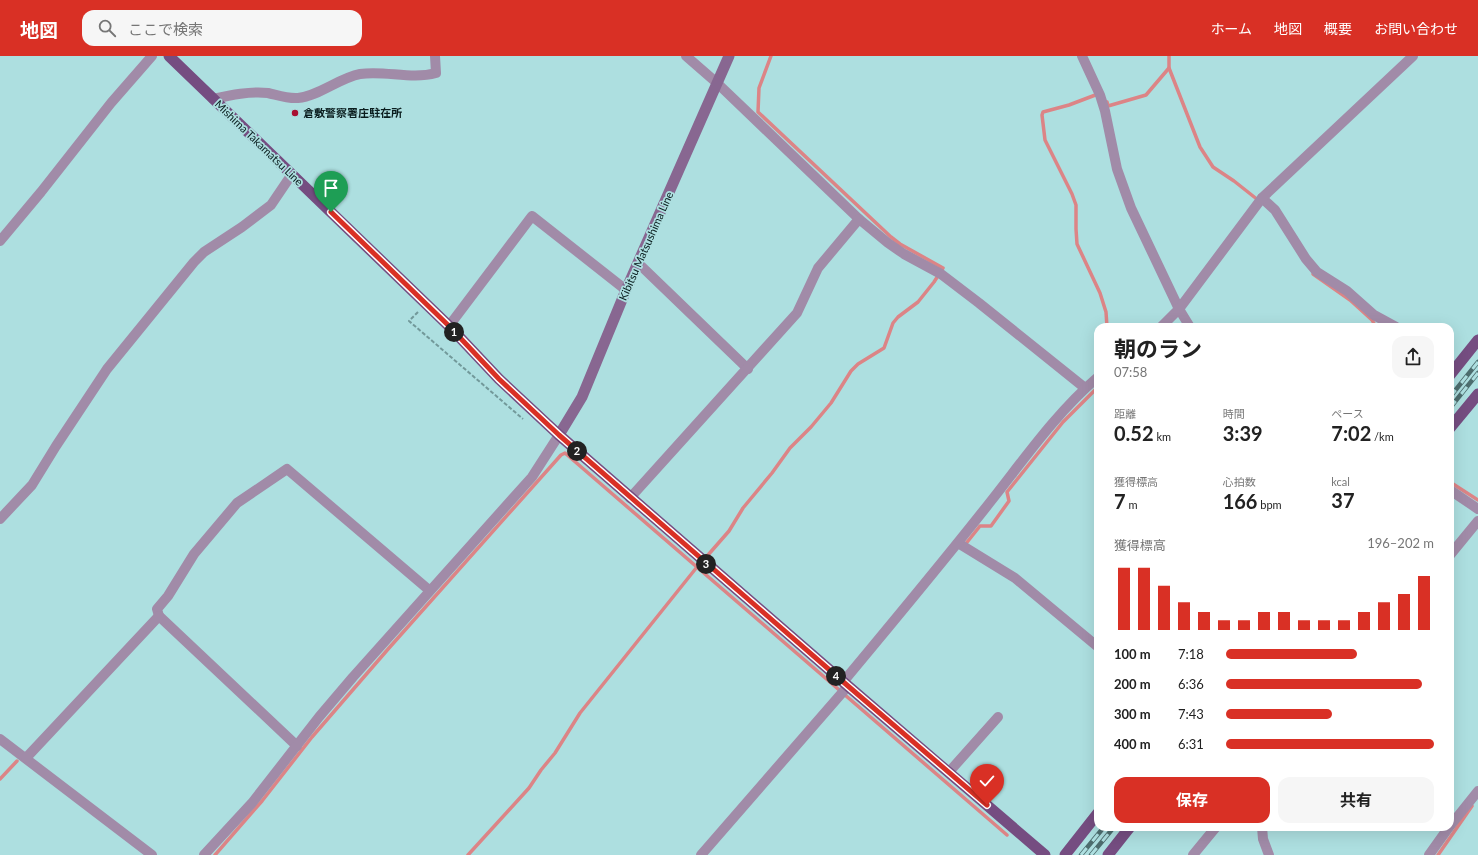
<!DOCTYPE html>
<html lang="ja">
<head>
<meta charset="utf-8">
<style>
	body { margin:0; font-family:Lato,"Noto Sans JP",sans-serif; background:#f6f6f6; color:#222; height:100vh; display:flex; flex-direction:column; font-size:15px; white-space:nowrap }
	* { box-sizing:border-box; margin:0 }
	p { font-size:13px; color:#767676 }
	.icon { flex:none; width:22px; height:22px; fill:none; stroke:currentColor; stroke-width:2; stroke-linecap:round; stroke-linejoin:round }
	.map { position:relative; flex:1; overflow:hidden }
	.panel { position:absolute; left:1094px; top:267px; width:360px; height:508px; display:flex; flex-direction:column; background:#fff; border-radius:12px; box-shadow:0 4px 16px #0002 }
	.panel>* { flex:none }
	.pin { position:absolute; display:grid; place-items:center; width:34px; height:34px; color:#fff; margin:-41px -17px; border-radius:50% 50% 50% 0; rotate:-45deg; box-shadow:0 0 4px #0007 }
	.pin .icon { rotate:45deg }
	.km { position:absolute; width:20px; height:20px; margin:-10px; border-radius:50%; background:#222; color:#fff; font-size:11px; line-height:20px; text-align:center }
	.round { display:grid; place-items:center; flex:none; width:42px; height:42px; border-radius:12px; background:#f6f6f6 }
	.head { display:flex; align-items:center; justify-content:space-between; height:68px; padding:0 20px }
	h1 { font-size:22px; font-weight:700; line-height:30px }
	.figures { display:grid; grid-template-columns:repeat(3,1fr); gap:6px; height:68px; padding:4px 20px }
	.figures div { display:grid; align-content:center }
	.figures b { font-size:20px; font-weight:700 }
	.figures small { font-size:11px; font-weight:400 }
	.figures p { font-size:11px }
	.chart { height:112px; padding:8px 20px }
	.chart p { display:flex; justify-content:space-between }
	.chart svg { width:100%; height:72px; margin-top:4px; stroke:#d93025; stroke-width:6 }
	.button { display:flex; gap:8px; margin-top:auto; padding:8px 20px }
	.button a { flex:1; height:46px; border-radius:12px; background:#d93025; color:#fff; font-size:16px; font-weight:700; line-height:46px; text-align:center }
	.button a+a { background:#f6f6f6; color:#222 }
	ul { padding:0 20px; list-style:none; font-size:13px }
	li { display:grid; grid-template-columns:64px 48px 1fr; align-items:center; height:30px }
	li i { height:10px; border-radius:5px; background:#d93025 }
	header { display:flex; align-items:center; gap:24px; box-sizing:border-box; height:56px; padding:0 20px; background:#d93025; color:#fff }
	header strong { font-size:19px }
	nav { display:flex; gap:22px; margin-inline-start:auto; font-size:14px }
	.search { width:280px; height:36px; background:#f6f6f6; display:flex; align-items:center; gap:10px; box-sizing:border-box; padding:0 14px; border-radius:12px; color:#767676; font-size:15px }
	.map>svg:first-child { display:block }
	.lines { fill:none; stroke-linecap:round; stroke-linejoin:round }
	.stream { stroke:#dc8486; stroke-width:3.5 }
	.path { stroke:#72999a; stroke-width:2; stroke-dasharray:4 2; stroke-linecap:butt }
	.minor { stroke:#a18ba8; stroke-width:10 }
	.secondary { stroke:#886791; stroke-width:11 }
	.primary { stroke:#754d81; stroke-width:11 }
	.rail-casing { stroke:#4d6d6e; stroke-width:4.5 }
	.rail { stroke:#addfe0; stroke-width:3; stroke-dasharray:9; stroke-linecap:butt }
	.route-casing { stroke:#fff; stroke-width:8 }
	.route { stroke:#d93025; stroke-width:5 }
	.poi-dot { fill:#a80f31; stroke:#addfe0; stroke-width:1.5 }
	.labels { text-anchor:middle; stroke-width:3.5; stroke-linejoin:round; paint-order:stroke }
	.poi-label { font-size:11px; font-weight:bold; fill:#0a1d1e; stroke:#addfe0; text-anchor:start }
	.street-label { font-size:11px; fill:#0a1d1e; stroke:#addfe0 }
</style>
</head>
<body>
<header>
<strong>地図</strong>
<div class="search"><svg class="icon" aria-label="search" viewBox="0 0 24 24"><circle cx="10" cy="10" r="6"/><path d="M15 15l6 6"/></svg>ここで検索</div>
<nav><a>ホーム</a><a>地図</a><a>概要</a><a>お問い合わせ</a></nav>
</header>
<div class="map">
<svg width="1478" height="799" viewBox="0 0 1478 799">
	<rect width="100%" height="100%" fill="#addfe0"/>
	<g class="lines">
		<!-- stream -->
		<g class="stream">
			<path d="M1169,0v12l31,79 13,20 21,14 24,19"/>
			<path d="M1098,38l-29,11 -26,7 -1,3 3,25 27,54 4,11v24l1,15 23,49 6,19 1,15"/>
			<path d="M1107,46l1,4 38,-11 23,-27"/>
			<path d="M1313,218l37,26 22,20 4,7"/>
			<path d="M1450,426l28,18"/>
			<path d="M964,490l16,-20h11l18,-25 -2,-9 56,-70 35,-35"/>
			<path d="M708,499l21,-24 14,-23 29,-35 18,-25 21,-21 20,-24 20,-32 7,-7 26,-16 9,-25 5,-6 20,-15 16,-20 9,-14 -43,-24 -9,-7 -133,-125 1,-24 12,-32"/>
			<path d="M0,723l17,-18"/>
			<path d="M215,799l47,-54 50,-64 77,-89 172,-193 4,-2 442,382"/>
			<path d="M468,799l61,-67 12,-18 14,-17 25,-40 117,-146"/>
			<path d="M1438,799l34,-49"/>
		</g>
		<!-- path -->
		<path class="path" d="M418,256l-9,9 114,98"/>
		<!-- minor -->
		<g class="minor">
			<path d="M686,0l31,27 142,136 29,24 16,11 37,20 38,29 106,85"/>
			<path d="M1082,0l18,39 5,16 12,58 14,39 48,101 11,18"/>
			<path d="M213,43c18,-4 37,-8 55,-6 9,2 20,6 30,5 21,-2 41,-20 62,-24 25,-4 51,6 76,-1l-1,-17"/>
			<path d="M1262,142l13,12 31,49 11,13 30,19 27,24 22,12"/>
			<path d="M0,185l41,-49 70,-89 41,-47"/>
			<path d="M638,207l110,106"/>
			<path d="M449,270l83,-110 94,74"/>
			<path d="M1161,271l18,-18 83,-111 151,-142"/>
			<path d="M1450,434l28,19"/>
			<path d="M630,442l167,-185 21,-45 41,-49"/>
			<path d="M0,463l32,-34 24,-39 51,-77 87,-107 10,-10 38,-25 29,-22 21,-31"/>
			<path d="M958,487l57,35 83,69"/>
			<path d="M1450,499l28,-34"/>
			<path d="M843,626c50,-60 100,-120 148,-181 34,-43 66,-89 107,-124"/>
			<path d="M0,683l152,116"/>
			<path d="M297,690l-138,-130 -2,-7 11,-13 26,-42 43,-51 50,-34 142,121"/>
			<path d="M26,702l133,-142"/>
			<path d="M949,716l49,-55"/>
			<path d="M1450,770l28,-35"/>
			<path d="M1262,771l1,12 6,16"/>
			<path d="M204,799l48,-52 67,-86 34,-40 179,-200 27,-42"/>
			<path d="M701,799l147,-169"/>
			<path d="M1193,799l23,-28"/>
			<path d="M1429,799l20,-28"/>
		</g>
		<!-- secondary -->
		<path class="secondary" d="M559,379l23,-38 44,-107 103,-234"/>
		<!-- primary -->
		<g class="primary">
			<path d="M169,0l280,270 50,53 60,56 289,251 197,169"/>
			<path d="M1450,319l28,-35"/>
			<path d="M1450,372l28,-34"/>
			<path d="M1065,799l33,-42"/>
			<path d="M1108,799l22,-28"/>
		</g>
		<defs>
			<g id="rail">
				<path d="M1450,341l28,-35"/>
				<path d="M1450,352l28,-35"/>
				<path d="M1081,799l23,-28"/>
				<path d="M1091,799l23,-28"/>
			</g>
		</defs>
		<!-- rail casing -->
		<use href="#rail" class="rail-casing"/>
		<!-- rail -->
		<use href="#rail" class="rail"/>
	</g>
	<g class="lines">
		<defs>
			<path id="route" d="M331,156l118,114 50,53 60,56 289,251 139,119"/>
		</defs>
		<!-- route casing -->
		<use href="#route" class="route-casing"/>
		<!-- route -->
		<use href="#route" class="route"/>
	</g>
	<!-- markers -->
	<circle class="poi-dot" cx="295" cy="57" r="4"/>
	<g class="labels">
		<!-- poi labels -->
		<g class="poi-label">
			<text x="303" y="61">倉敷警察署庄駐在所</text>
		</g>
		<!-- street labels -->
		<g class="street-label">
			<text transform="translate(259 87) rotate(44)" y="4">Mishima Takamatsu Line</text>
			<text transform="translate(646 190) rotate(-66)" y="4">Kibitsu Matsushima Line</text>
		</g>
	</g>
</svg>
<div class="pin" style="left:331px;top:156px;background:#1e9e55"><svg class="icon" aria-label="arrive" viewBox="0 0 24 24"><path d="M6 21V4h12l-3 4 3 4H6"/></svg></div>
<div class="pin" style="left:987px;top:749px;background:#d93025"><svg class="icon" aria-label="check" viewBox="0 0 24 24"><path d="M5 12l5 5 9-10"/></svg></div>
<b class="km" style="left:454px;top:276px">1</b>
<b class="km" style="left:577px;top:395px">2</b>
<b class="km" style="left:706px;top:508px">3</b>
<b class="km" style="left:836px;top:620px">4</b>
<section class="panel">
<div class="head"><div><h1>朝のラン</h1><p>07:58</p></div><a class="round"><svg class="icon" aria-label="share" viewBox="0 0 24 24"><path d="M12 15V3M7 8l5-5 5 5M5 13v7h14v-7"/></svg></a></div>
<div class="figures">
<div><p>距離</p><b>0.52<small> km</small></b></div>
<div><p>時間</p><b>3:39</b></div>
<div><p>ペース</p><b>7:02<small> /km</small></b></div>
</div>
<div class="figures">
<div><p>獲得標高</p><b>7<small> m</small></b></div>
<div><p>心拍数</p><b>166<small> bpm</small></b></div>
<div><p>kcal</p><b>37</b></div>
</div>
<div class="chart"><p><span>獲得標高</span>196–202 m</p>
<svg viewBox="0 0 160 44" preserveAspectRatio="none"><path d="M5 44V6M15 44V6M25 44V17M35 44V27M45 44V33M55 44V38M65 44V38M75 44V33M85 44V33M95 44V38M105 44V38M115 44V38M125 44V33M135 44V27M145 44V22M155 44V11"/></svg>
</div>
<ul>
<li><b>100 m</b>7:18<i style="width:63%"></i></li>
<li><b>200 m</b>6:36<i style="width:94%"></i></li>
<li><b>300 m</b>7:43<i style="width:51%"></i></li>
<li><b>400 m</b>6:31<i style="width:100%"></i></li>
</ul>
<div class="button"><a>保存</a><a>共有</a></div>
</section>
</div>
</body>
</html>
